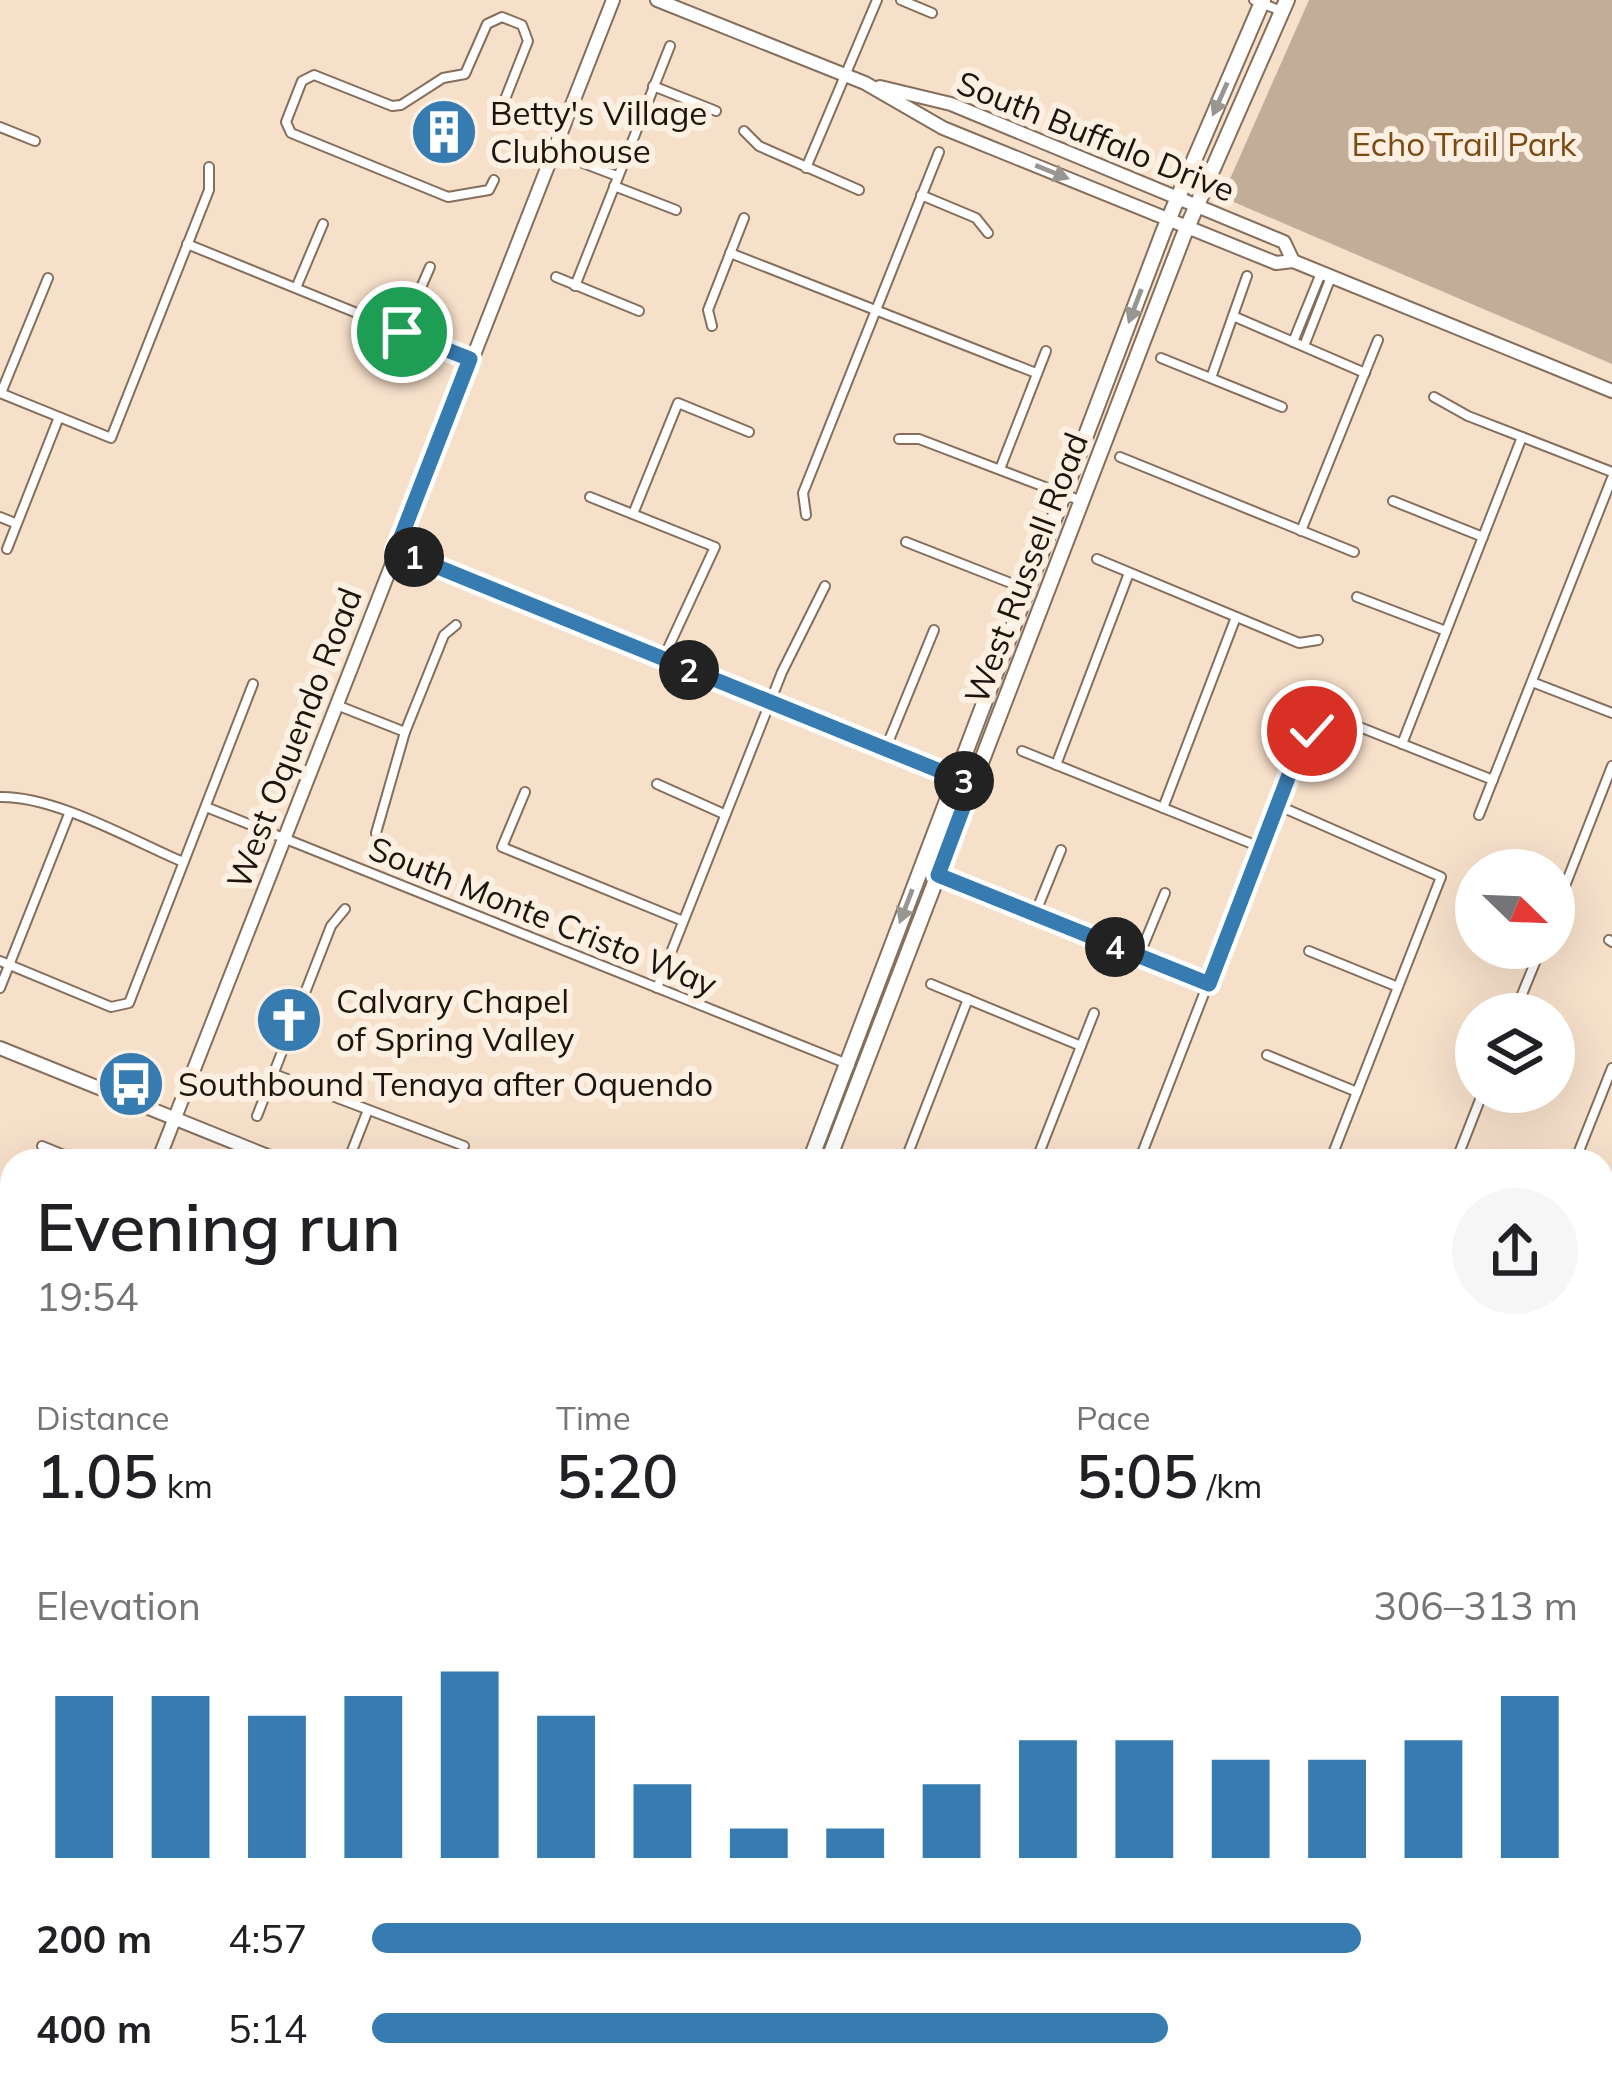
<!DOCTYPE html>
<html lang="en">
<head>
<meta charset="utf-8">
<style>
	body { margin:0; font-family:Mulish,sans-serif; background:#f6f6f6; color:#202124; height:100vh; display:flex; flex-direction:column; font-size:45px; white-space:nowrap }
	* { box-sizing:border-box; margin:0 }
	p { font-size:39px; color:#757577 }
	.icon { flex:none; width:66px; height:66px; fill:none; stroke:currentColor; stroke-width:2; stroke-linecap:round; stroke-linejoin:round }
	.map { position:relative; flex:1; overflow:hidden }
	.details { position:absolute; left:0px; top:1149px; width:1614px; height:951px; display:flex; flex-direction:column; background:#fff; border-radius:36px 36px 0 0; box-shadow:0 12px 48px #0002 }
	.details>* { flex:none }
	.needle { width:78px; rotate:113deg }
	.fabs { position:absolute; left:1455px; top:849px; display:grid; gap:24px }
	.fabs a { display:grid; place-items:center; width:120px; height:120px; border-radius:50%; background:#fff; box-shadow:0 12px 48px #0002; font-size:60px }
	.pin { position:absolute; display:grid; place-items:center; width:102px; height:102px; color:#fff; margin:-51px; border:6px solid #fff; border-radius:50%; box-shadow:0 3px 12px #0007 }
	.km { position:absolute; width:60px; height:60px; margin:-30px; border-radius:50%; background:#222; color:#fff; font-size:33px; line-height:60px; text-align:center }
	.round { display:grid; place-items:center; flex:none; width:126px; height:126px; border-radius:63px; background:#f6f6f6 }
	.head { display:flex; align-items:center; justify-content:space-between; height:204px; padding:0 36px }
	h1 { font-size:66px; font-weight:600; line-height:90px }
	.stats { display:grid; grid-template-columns:repeat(3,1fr); gap:18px; height:204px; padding:12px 36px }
	.stats div { display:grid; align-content:center }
	.stats b { font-size:60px; font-weight:600 }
	.stats small { font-size:33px; font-weight:400 }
	.stats p { font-size:33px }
	.chart { height:336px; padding:24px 36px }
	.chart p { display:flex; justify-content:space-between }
	.chart svg { width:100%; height:216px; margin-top:12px; stroke:#377cb1; stroke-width:6 }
	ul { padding:0 36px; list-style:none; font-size:39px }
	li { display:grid; grid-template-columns:192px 144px 1fr; align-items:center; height:90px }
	li i { height:30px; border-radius:15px; background:#377cb1 }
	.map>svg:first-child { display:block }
	.green { fill:#c2ad99 }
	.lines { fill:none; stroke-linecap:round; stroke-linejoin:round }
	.street-casing { stroke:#846f5c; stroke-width:12 }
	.secondary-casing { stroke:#846f5c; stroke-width:16 }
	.primary-casing { stroke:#846f5c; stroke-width:18 }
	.street { stroke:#fff; stroke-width:8 }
	.secondary { stroke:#fff; stroke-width:12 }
	.primary { stroke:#fff; stroke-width:14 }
	.oneway { fill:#999692 }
	.route-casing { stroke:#fff; stroke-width:24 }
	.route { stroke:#377cb1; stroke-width:15 }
	.labels { text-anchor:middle; stroke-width:12; stroke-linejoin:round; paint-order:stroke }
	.poi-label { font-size:33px; fill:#1d150d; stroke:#fdefe2; text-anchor:start }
	.street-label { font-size:33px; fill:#1d150d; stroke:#fdefe2 }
	.park-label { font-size:33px; fill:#7a4b14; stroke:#fdefe2 }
</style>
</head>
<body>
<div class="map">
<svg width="1612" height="2099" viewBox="0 0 1612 2099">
	<rect width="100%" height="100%" fill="#f7e0ca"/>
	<!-- green -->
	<path class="green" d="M1309,0h303v364l-390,-167z"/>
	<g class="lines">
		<defs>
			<g id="street">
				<path d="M901,0l31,13"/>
				<path d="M1254,0l27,11"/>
				<path d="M653,86l63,25"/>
				<path d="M0,127l35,14"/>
				<path d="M744,131l15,15 100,44"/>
				<path d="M554,152l63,24"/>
				<path d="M806,168l71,-168"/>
				<path d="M494,180l-5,10 -41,7 -157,-64 -5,-11 16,-41 12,-6 78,31 9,-1 42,-27 22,-4 22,-50 15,-7 20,8 6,16 -30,76"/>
				<path d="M614,186l62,24"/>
				<path d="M921,195l55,23 12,15"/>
				<path d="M187,244l283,115"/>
				<path d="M730,253l306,120"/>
				<path d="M556,277l83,34"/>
				<path d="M575,286l95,-240"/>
				<path d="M296,288l27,-64"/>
				<path d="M1233,316l132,57"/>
				<path d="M712,326l-4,-16 36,-92"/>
				<path d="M402,331l28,-64"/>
				<path d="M1293,342l28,-69"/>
				<path d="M1304,346l27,-69"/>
				<path d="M1161,358l121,49"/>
				<path d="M1211,378l36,-102"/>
				<path d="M0,393l111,45 98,-248v-23"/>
				<path d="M1,393l47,-115"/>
				<path d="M1434,397l34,19 144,56"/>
				<path d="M899,439h20l160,61"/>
				<path d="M1120,457l234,95"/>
				<path d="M1000,469l46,-118"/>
				<path d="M590,497l125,50 -52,112"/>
				<path d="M1393,501l90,36"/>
				<path d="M633,514l45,-111 71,29"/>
				<path d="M806,515l-3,-22 136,-341"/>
				<path d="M0,517l15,6"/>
				<path d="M1301,531l77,-191"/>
				<path d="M906,542l120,47"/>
				<path d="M7,549l52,-132"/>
				<path d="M396,550l558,227"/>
				<path d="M1097,559l202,84 19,-3"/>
				<path d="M1357,597l89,34"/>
				<path d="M1532,682l80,31"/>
				<path d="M339,706l66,26"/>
				<path d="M1352,724l141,56"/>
				<path d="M1402,744l120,-307"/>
				<path d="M885,750l49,-120"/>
				<path d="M1022,751l238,96"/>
				<path d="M1056,765l73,-192"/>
				<path d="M657,784l67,30"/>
				<path d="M525,792l-23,55 181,74"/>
				<path d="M0,797c56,-1 131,43 183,65"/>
				<path d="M1277,805l164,72 -111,284"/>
				<path d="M206,807l644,258"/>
				<path d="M1163,808l73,-191"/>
				<path d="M1479,815l133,-337"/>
				<path d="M376,833l29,-101 39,-97 12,-10"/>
				<path d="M921,869l288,115"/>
				<path d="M1035,914l26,-64"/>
				<path d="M1554,914l58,-148"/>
				<path d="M1609,940l3,2"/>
				<path d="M1309,951l89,36"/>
				<path d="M1139,956l26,-63"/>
				<path d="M0,961l111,46 18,-4 124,-319"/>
				<path d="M931,984l150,62"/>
				<path d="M0,988l69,-174"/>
				<path d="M657,988l125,-316 43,-86"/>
				<path d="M1514,1014l27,-66"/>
				<path d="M1267,1055l90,37"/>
				<path d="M274,1074l190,72"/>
				<path d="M257,1116l74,-190 14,-17"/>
				<path d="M42,1146l37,15"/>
				<path d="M1226,1160l3,1"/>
				<path d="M348,1161l20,-51"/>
				<path d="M905,1161l63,-162"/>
				<path d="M1036,1161l58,-148"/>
				<path d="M1139,1161l160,-412 18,-23"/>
				<path d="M1456,1161l27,-69"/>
				<path d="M1575,1161l37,-93"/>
				<path d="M0,1251l12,5"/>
				<path d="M1602,1311l10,4"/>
				<path d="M0,1375l12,5"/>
				<path d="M1602,1436l10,-25"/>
				<path d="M0,1698l12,5"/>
				<path d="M1605,1850l7,-17"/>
				<path d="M1602,1988l10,4"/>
				<path d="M140,2088l27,11"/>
				<path d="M1344,2088l28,11"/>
				<path d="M1516,2088l27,11"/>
				<path d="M92,2099l5,-11"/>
				<path d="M335,2099l5,-11"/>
				<path d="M546,2099l5,-11"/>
				<path d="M667,2099l5,-11"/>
				<path d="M746,2099l5,-11"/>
				<path d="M1393,2099l5,-11"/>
				<path d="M1473,2099l5,-11"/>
			</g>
			<g id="secondary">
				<path d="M657,0l208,83 78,45 333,135 17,-2 319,130"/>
				<path d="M880,87l71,17 333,138 9,19"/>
				<path d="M0,1048l280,113"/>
				<path d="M158,1161l455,-1161"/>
				<path d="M0,1537l12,-28"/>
				<path d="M1602,1706l10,4"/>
			</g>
			<g id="primary">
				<path d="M810,1161l354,-931 99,-230"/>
				<path d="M828,1161l355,-924 104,-237"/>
				<path d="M413,2099l4,-11"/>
				<path d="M431,2099l4,-11"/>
			</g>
		</defs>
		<!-- street casing -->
		<use href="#street" class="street-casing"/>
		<!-- secondary casing -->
		<use href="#secondary" class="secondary-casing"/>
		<!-- primary casing -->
		<use href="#primary" class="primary-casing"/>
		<!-- street -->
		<use href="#street" class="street"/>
		<!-- secondary -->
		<use href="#secondary" class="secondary"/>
		<!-- primary -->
		<use href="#primary" class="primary"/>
	</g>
	<!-- one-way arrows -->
	<defs><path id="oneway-solid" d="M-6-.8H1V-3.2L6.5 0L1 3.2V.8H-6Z" transform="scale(3)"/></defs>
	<g class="oneway">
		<use href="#oneway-solid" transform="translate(1220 99) rotate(114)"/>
		<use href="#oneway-solid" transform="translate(1052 172) rotate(22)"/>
		<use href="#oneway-solid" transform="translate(1135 306) rotate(111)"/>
		<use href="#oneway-solid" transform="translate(906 906) rotate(111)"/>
	</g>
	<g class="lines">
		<defs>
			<path id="route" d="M402,332l68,27 -74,191 576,234 -34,91 271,109 90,-235 13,-18"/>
		</defs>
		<!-- route casing -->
		<use href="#route" class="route-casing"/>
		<!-- route -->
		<use href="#route" class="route"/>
	</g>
	<!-- icons -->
	<defs>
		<symbol id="building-disc" viewBox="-11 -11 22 22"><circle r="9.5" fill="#377cb1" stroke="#fdefe2"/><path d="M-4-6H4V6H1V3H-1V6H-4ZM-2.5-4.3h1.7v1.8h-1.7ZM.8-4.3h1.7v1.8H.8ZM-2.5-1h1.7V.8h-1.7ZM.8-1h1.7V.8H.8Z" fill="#fff"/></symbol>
		<symbol id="church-disc" viewBox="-11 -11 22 22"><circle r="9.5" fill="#377cb1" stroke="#fdefe2"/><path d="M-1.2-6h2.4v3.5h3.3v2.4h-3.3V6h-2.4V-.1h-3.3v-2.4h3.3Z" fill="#fff"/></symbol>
		<symbol id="bus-disc" viewBox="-11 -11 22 22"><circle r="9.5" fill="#377cb1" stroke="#fdefe2"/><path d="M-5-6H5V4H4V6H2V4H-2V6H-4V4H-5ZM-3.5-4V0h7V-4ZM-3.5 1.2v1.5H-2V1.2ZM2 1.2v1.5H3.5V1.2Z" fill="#fff"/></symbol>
	</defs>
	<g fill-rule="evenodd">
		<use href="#building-disc" x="406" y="94" width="76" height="76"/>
		<use href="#church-disc" x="251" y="982" width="76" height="76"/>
		<use href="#bus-disc" x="93" y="1046" width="76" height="76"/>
	</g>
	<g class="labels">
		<!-- poi labels -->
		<g class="poi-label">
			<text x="490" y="125">Betty's Village<tspan x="490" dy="38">Clubhouse</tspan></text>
			<text x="336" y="1013">Calvary Chapel<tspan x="336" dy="38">of Spring Valley</tspan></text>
			<text x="178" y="1096">Southbound Tenaya after Oquendo</text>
		</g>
		<!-- street labels -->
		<g class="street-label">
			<text transform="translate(1096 136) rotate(22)" y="12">South Buffalo Drive</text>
			<text transform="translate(1026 568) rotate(-69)" y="12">West Russell Road</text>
			<text transform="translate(294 738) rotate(-69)" y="12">West Oquendo Road</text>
			<text transform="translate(543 916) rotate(22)" y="12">South Monte Cristo Way</text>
		</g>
		<!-- park labels -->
		<g class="park-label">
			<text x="1464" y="156">Echo Trail Park</text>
		</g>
	</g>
</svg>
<div class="fabs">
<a><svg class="needle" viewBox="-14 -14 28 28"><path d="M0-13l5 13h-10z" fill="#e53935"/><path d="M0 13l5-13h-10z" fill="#757577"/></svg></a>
<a><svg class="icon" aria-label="layers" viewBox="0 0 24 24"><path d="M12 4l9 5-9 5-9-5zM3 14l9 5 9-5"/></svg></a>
</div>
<div class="pin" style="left:402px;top:332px;background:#1e9e55"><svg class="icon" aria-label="arrive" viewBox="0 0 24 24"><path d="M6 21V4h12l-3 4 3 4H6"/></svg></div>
<div class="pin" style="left:1312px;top:731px;background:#d93025"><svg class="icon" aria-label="check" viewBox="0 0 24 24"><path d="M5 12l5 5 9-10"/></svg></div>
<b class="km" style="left:414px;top:557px">1</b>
<b class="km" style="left:689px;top:670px">2</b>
<b class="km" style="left:964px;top:781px">3</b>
<b class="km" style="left:1115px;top:947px">4</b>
<section class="details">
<div class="head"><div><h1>Evening run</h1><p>19:54</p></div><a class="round"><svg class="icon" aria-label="share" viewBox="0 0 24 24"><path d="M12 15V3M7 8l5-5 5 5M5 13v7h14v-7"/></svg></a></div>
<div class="stats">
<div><p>Distance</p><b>1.05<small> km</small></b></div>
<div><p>Time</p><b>5:20</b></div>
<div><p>Pace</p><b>5:05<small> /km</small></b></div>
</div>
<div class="chart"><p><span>Elevation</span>306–313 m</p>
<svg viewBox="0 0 160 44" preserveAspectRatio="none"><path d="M5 44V11M15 44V11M25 44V15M35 44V11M45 44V6M55 44V15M65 44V29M75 44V38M85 44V38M95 44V29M105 44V20M115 44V20M125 44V24M135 44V24M145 44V20M155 44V11"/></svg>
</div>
<ul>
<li><b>200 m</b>4:57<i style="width:82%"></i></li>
<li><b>400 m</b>5:14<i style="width:66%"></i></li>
</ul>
</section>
</div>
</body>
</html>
